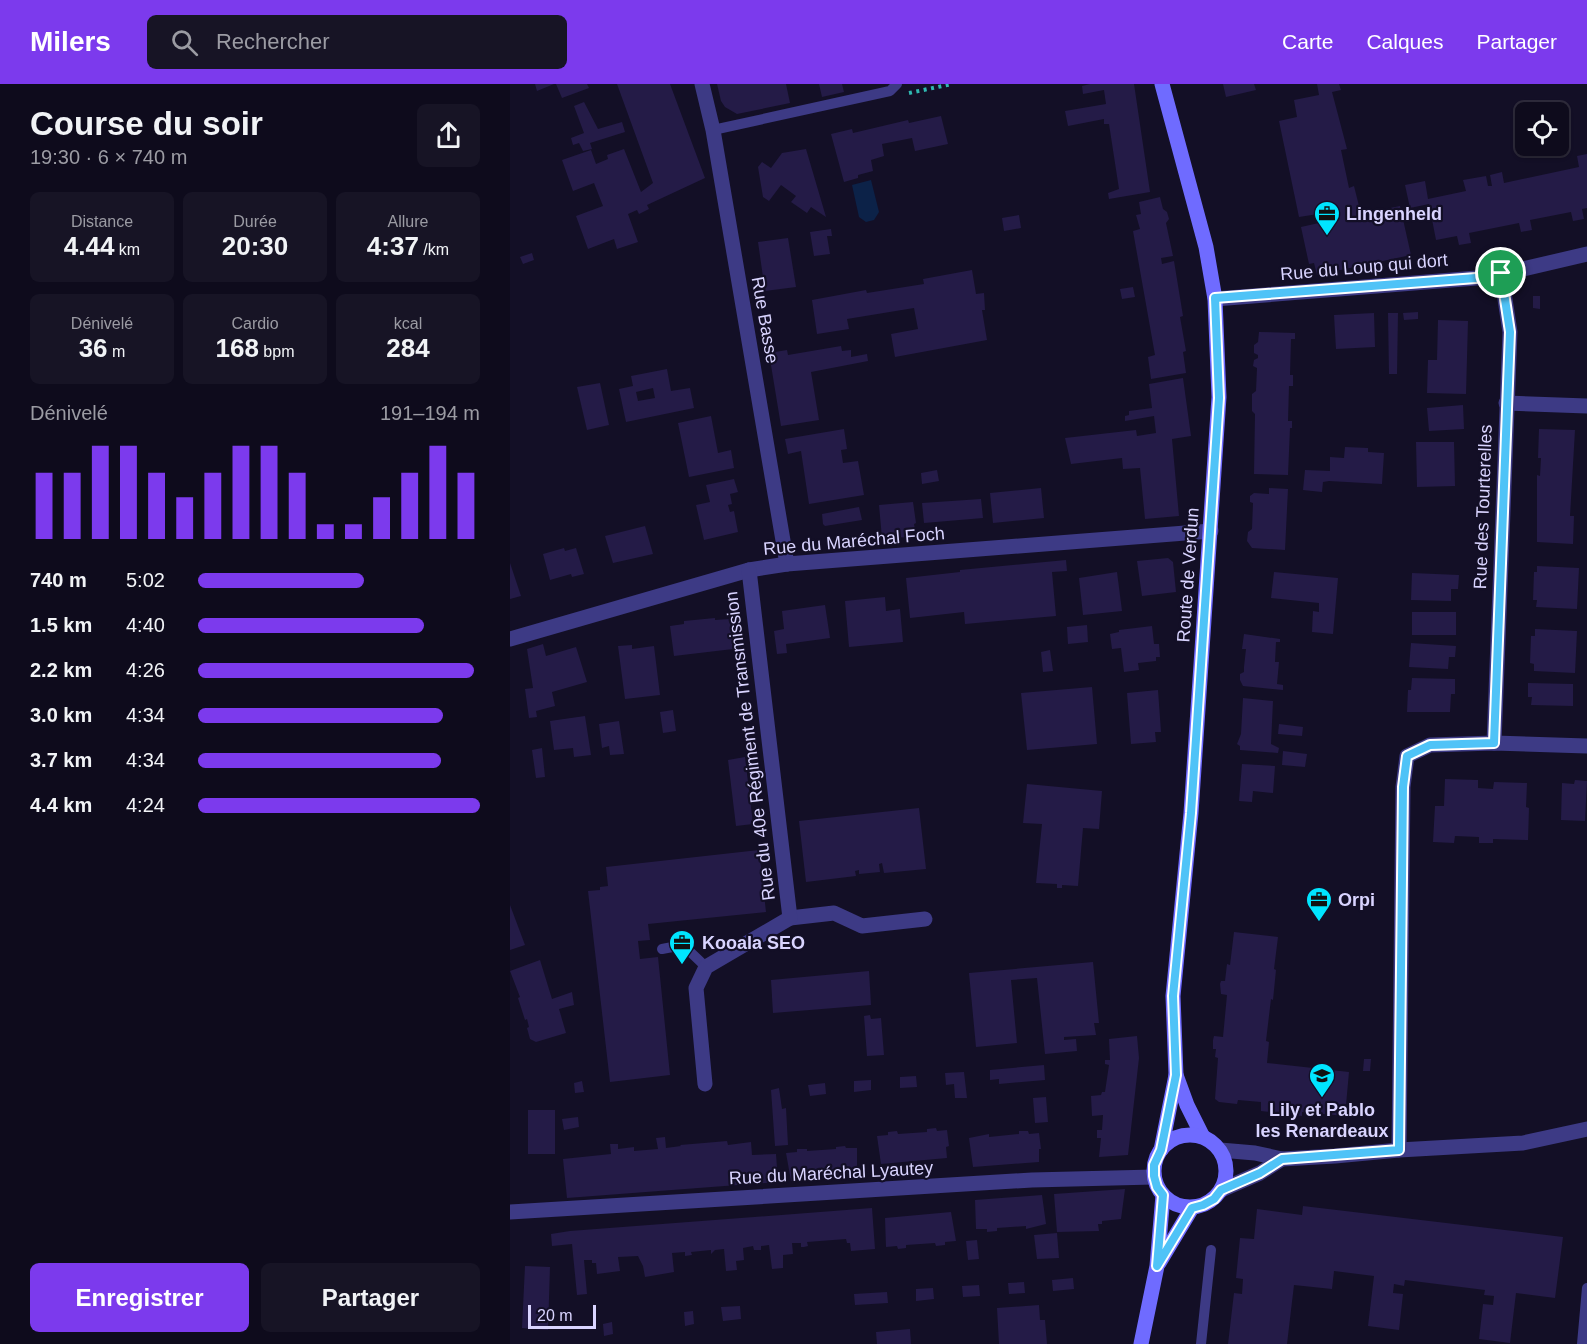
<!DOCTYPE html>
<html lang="fr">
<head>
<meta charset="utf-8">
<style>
	body { margin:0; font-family:Helvetica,sans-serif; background:#171425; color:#f1f3f6; height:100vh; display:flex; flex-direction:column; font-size:22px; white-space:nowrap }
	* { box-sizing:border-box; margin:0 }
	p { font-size:20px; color:#9b9ba3 }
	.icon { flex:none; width:33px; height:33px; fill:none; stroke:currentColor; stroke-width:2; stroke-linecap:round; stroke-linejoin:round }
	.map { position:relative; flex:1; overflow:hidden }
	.drawer { display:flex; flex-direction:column; background:#0e0b1c; width:510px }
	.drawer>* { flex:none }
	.tools { position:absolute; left:1005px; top:18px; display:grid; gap:12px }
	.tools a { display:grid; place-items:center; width:54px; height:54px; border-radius:9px; background:#0e0b1c; box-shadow:0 2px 4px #0004,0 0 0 2px #2e2b3b; font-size:30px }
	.scale { position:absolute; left:18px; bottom:15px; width:68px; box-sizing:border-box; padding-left:6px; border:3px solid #d9d4ff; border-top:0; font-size:16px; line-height:21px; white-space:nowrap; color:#d9d4ff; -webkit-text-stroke:4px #130f26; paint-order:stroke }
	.pin { position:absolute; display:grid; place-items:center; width:51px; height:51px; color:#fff; margin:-26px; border:3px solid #fff; border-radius:50%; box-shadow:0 2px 6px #0007 }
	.round { display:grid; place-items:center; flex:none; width:63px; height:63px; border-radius:9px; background:#171425 }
	.headline { display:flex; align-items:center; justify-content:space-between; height:102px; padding:0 30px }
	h1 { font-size:33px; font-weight:700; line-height:45px }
	.metrics { display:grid; grid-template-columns:repeat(3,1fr); gap:9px; height:102px; padding:6px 30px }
	.metrics div { display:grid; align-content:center; border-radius:9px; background:#171425; text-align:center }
	.metrics b { font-size:26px; font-weight:700 }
	.metrics small { font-size:16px; font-weight:400 }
	.metrics p { font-size:16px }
	.chart { height:168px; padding:12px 30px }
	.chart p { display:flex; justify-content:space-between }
	.chart svg { width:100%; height:108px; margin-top:6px; stroke:#7c3aed; stroke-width:6 }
	.cta { display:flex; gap:12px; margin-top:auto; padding:12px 30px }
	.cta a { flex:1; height:69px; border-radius:9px; background:#7c3aed; color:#fff; font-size:24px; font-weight:700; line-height:69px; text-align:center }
	.cta a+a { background:#171425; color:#f1f3f6 }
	ul { padding:0 30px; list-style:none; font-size:20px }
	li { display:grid; grid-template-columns:96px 72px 1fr; align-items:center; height:45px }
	li i { height:15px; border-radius:8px; background:#7c3aed }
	header { display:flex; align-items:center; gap:36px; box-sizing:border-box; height:84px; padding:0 30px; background:#7c3aed; color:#fff }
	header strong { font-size:28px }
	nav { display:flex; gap:33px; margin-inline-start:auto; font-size:21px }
	.search { width:420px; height:54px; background:#171425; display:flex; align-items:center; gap:15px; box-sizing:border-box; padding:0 21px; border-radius:9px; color:#9b9ba3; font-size:22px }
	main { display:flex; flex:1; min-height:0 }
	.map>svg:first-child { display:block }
	.water { fill:#0c2248 }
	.building { fill:#241b47; fill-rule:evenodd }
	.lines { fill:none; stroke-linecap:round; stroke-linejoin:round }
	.path { stroke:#2fb8b0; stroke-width:4; stroke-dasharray:3 4.5; stroke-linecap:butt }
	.lane { stroke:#3d3a85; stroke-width:10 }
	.street { stroke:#3d3a85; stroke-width:15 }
	.secondary { stroke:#6f6bff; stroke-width:15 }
	.route-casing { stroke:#fff; stroke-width:12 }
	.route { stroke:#4fc3f7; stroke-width:8 }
	.labels { text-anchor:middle; stroke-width:4.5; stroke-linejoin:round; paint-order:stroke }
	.poi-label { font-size:18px; font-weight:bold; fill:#d9d4ff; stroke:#130f26; text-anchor:start }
	.street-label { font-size:18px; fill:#d9d4ff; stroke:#130f26 }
</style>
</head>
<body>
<header>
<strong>Milers</strong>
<div class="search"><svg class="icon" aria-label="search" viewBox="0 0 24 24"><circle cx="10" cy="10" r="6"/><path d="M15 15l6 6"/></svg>Rechercher</div>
<nav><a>Carte</a><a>Calques</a><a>Partager</a></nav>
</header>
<main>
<section class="drawer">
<div class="headline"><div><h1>Course du soir</h1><p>19:30 · 6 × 740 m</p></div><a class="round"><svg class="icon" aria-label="share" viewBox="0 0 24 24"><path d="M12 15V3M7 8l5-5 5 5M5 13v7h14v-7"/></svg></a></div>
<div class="metrics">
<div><p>Distance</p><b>4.44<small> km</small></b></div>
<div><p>Durée</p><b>20:30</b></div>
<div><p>Allure</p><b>4:37<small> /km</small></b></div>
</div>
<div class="metrics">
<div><p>Dénivelé</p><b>36<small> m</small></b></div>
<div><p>Cardio</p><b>168<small> bpm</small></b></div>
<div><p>kcal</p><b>284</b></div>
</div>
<div class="chart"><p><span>Dénivelé</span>191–194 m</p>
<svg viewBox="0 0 160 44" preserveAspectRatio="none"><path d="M5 44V17M15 44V17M25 44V6M35 44V6M45 44V17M55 44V27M65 44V17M75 44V6M85 44V6M95 44V17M105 44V38M115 44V38M125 44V27M135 44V17M145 44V6M155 44V17"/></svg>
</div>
<ul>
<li><b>740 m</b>5:02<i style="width:59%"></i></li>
<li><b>1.5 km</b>4:40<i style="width:80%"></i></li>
<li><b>2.2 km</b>4:26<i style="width:98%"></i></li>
<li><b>3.0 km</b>4:34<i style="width:87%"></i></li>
<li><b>3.7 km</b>4:34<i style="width:86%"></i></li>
<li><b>4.4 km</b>4:24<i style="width:100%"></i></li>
</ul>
<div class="cta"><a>Enregistrer</a><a>Partager</a></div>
</section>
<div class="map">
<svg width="1077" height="1260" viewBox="0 0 1077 1260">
	<rect width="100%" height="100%" fill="#130f26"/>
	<!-- water -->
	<path class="water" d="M361,96l8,32 -5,8 -8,2 -7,-5 -7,-32z"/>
	<!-- building -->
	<g class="building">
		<path d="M25,0h19l-17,7z"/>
		<path d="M46,0h31l2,4 -27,10z"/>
		<path d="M107,0h53l35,94 -58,27 2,4 -10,5 -2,-4 -9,4 10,28 -21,7 -3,-10 -26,10 -12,-33 27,-10 -9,-23 -21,8 -11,-31 29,-10 5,14 12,-5 -1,-4 17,-6 17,43 12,-9z"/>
		<path d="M207,0h69l4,19 -53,11 -12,-7 -4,-6z"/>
		<path d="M309,0h23l2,8 -22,5z"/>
		<path d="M580,0h44l16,108 -41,7 -1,-6 11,-4 -10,-65h-5v-5l-36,7 -3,-15 41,-7 -2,-14 -21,4 -1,-8z"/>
		<path d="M713,0h31l2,6 -30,7z"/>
		<path d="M807,0h22l2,6 -9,2 15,57 -6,1 8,38 5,-2 7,28 39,-8 11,49 -94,20 -3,-12 -5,1 -8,-37 18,-4 -1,-9 -19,3 -20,-96 18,-4 -3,-17 25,-5z"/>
		<path d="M74,18l14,27 24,-7 3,10 -35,11 2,6 -9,2 -4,-8 -6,2 -2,-7 13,-5 -10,-27z"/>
		<path d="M431,32l7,28 -33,7 -3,-13 -30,6 2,12 -13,4 2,11 -15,4v3l-14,4 -13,-48 21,-5 1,4 55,-13 1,3z"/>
		<path d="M296,65l20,68 -15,-10 -4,6 -16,-11 5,-6 -15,-11 -12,16 -6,-4 -5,-30 4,-5 9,6 11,-15z"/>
		<path d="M1077,70v54l-5,1 2,10 -11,2 -2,-9 -41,8 2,10 -11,2 -2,-9 -50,10 2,10 -12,2 -2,-9 -21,4 -7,-36 -19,4 -5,-23 20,-4 3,18 38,-8 -3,-11 23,-4 2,10h4l-2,-11 12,-3 2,11 75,-16 -2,-11z"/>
		<path d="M650,113l3,12 4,3 2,7 -3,4 7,33 -12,2 1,6 12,-3 9,55 -3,1 6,34 -3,1 3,21 -35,6 -3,-22 7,-2 -22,-124 7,-2 -4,-14 5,-1 -2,-12z"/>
		<path d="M509,131l2,13 -17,3 -2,-13z"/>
		<path d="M321,145l1,7h-5l3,18 -16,2 -4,-24z"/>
		<path d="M278,154l8,49 -31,4 -7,-49z"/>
		<path d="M22,169l2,7 -11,4 -3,-7z"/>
		<path d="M462,186l4,24 8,-1 1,17h-3l5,30 -92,17 -4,-23 27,-5 -4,-21 -67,11 2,10 -32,5 -5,-34 54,-10 1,3 57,-9 -1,-5z"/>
		<path d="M623,203l2,10 -13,2 -2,-10z"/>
		<path d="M1023,212h7v13l-7,-1z"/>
		<path d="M908,228v7l-14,1 -1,-7z"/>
		<path d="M864,229l1,34 -39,2 -2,-34z"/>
		<path d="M878,229h10l-1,61h-8z"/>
		<path d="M928,236l30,1 -2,73 -39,-1 1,-33h9z"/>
		<path d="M749,248l36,1v6h-4l-1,36h3v11h-4l-1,35h4v7h-2l-2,47 -34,-1 1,-60 -3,-3v-17l4,-3 1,-23 -4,-2 1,-6 4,-2v-3l-4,-2v-8l4,-3z"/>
		<path d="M331,262l1,5 9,-1v7l16,-3 1,7 -57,11 8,48 -38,6 -12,-73 18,-3 1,5z"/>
		<path d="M157,285l4,22 19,-3 4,20 -68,14 -7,-33 14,-3 -2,-10zM143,304l2,10 -17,3 -2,-9z"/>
		<path d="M673,294l8,58 -19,3 7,77 -34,3 -5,-51 -17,1 -1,-11 -51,6 -6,-26 71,-8 1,6 19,-3 -2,-17 -29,5v-5l4,-1v-4l23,-3 -3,-24z"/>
		<path d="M90,299l9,42 -22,5 -10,-43z"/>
		<path d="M953,321l1,24 -35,2 -2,-23z"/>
		<path d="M201,332l7,37 13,-3 3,18 -45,9 -11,-54z"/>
		<path d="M334,345l3,20 -6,1 2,13 15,-2 6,34 -55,9 -8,-53 -13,3 -3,-15z"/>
		<path d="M1029,345l36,1 -5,86h4l-1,28 -36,-2v-67l3,1 1,-18h-3z"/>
		<path d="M906,358h38l1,44 -38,1z"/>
		<path d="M835,363l23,1v4l16,1 -2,31 -53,-3 -6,1 -1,10 -19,-2 2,-20 25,1v-14l14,1z"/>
		<path d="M427,386l2,11 -17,3 -1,-11z"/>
		<path d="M224,395l4,13 -8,2 2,10 -4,1 2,7 4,-1 4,21 -34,8 -8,-35 14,-3 -4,-17z"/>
		<path d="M531,404l3,30 -51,5 -3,-30z"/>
		<path d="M759,404l19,1 -3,61 -33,-2 -5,-7 1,-9 4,-3 1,-26 -3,-1v-6l4,-3 15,1z"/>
		<path d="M471,415l2,19 -59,5 -2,-20z"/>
		<path d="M403,418l3,21 -2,1 2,11 -2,2 -32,1 -3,-33z"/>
		<path d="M349,423l3,13 -37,6 -2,-2 -1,-10z"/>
		<path d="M135,442l8,28 -40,9 -8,-27z"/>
		<path d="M54,464l1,3 11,-3 8,26 -12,3 -1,-3 -21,6 -7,-26z"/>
		<path d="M658,474l5,4 3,30 -34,4 -5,-35z"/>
		<path d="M556,476l1,11 -15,1 4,44 -91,8 -1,-12 -54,6 -4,-40 54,-6v-2z"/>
		<path d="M0,479l11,33 -11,3z"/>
		<path d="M1027,482l42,2 -2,41 -41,-2 1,-7h-4l1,-28h3z"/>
		<path d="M607,488l5,39 -39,4 -4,-37z"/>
		<path d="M764,488l64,6 -5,56 -21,-2 1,-21 6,1v-9l-48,-5z"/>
		<path d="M902,489l47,2 -1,14h-7v12l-40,-1z"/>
		<path d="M375,513l1,14 14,-2 3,33 -54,5 -4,-46z"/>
		<path d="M315,521l5,33 -44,6 1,9 -10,1 -3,-23 10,-2 -2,-18z"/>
		<rect x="902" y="528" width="44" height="23"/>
		<path d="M205,534v2l15,-1 3,30 -59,7 -4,-30 14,-2v-3z"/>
		<path d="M577,541l1,17 -20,2 -1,-17z"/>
		<path d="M642,542l2,18h5l1,13h-4v4l-18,2 1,7 -15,2 -3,-24 -9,1 -2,-15 9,-2v-2z"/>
		<path d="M1025,545l42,2 -2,42 -41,-2v-7l-4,-1 1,-27h4z"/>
		<path d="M734,550l36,5v3h-4l-1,20h4l-2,22 6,1v5l-40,-4 -3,-6v-6l4,-2v-5l2,-18h-4z"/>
		<path d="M901,559l45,3 -1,11h-6l-1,12 -39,-2z"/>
		<path d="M33,560l3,12 30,-9 11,35 -35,10 3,14 -19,5 1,6 -8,1 -4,-29 8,-1 -6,-39z"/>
		<path d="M122,561v4l22,-3 6,49 -35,4 -7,-53z"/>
		<path d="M540,566l3,21 -10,1 -2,-20z"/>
		<path d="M902,594l43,1v15h-4l-1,18h-43l1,-22h3z"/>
		<path d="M1018,599l45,1v22l-42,-1 1,-8h-4z"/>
		<path d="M582,603l5,57 -70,6 -6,-57z"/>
		<path d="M648,606l3,42h-6l1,10 -25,2 -4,-51z"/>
		<path d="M733,614l30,3 -2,43 8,4 -1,5 -38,-3v-4l-3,-2 4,-10z"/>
		<path d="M163,626l3,21 -13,2 -3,-21z"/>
		<path d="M75,632l6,39 -17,2 -1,-9 -19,2 -4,-29z"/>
		<path d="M109,637l5,33 -14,1 -1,-9 -7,2 -3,-24z"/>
		<path d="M769,640l24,3 -1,9 -24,-2z"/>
		<path d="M32,664l3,29 -9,1 -4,-28z"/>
		<path d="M773,667l24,3 -2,13 -23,-2z"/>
		<path d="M235,673l8,67 -17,2 -8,-66z"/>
		<path d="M732,680l33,2 -2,27 -20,-2 -1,11 -13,-1z"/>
		<path d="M935,695l33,1v8l15,1 1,-7 33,1 -1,24 3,1 -1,32 -35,-1v4h-14v-6l-24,-1 -1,7 -21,-1 2,-36h9z"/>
		<path d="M1065,696l12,1 -2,40 -24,-1 1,-37 12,1z"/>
		<path d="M517,700l75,7 -3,38 -16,-1 -5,58 -16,-1v3h-5v-4l-21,-1 6,-59 -19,-1z"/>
		<path d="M409,724l7,61 -42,4 -2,-10 -3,1 1,8 -21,2v-4l-4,1 1,5 -50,6 -7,-61z"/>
		<path d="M249,766l7,62 -118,12 2,16 -12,1 2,18 18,-2 12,118 -60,7 -22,-191 12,-1v-3l8,-1 -2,-19z"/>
		<path d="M0,821l15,40 -15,5z"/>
		<path d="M724,848l44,5 -4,32 2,1 -3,30 -2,-1 -5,42 3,1 -2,21 82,9 -4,44 -43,-4v4l-41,-5v-9l-23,-2 -1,4 -18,-2 -4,-3 3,-41 -3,-1 1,-8h-3v-9l1,-4 9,1 4,-42 -6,-1 -1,-10 1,-3h4l2,-17 3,1z"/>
		<path d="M30,876l12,39 20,-7 2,13 -15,4 7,24 -30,9 -6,-3 -3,-11 2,-1 -2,-8 -2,1 -7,-22 2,-1 -10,-26z"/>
		<path d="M583,878l6,61h-5l2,12 -32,2v3l12,-1 1,12 -32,3 -8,-76 -26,2 6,63 -41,4 -7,-74z"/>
		<path d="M359,887l2,34 -98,8 -2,-33z"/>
		<path d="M360,931l1,4 10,-1 3,37 -17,1 -3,-40z"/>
		<path d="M627,952l2,22 -11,97 -29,2 2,-19h-4v-8h5l1,-15 -11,1 -1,-20 10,-1 1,-3h3l4,-27 -4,-1v-4h5l-1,-21z"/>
		<path d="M854,975h7l-1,12h-7z"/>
		<path d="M534,981l1,15 -46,4v-5l-9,1v-10z"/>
		<path d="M454,988l3,26h-12l-1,-14 -8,1 -1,-12z"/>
		<path d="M406,992l1,11 -17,1v-11z"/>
		<path d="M361,996v10l-17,2v-11z"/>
		<path d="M72,997l2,11 -9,1 -1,-10z"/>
		<path d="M315,999l1,11 -16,2 -2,-11z"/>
		<path d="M269,1004l3,21 4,-1 2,37 -13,1 -4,-56z"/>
		<path d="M536,1013l2,25 -13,1 -2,-25z"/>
		<rect x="18" y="1026" width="27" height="44"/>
		<path d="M68,1033l1,10 -15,3 -2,-11z"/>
		<path d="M426,1044l1,3 10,-1 2,16 -3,1 1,11 -66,6 -4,-28 11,-1v-3l9,-1 1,3 29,-2v-3z"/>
		<path d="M509,1047h9l1,3 10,-1 2,16h-2v13l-66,5 -4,-29 20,-4v3l30,-3z"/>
		<path d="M155,1053l1,11 15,-2 -1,-1 24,-2 23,-2 1,4 23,-3 1,13 24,-1 2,28 -211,16 -4,-39 48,-5 -1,-10h8v5l16,-2v4l24,-2 -2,-11z"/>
		<path d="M335,1062l1,2h11v28l-66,5 -5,-28 11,-1v-3h10v2l29,-2v-2z"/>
		<path d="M615,1105l-4,30 -19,2v3h-4l1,7 -42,1 -3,-38z"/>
		<path d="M532,1111l4,29 -20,5v-3l-29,2v3l-10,1v-3h-11l-1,-29z"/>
		<path d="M793,1122l260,31 -8,61 -39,-5 -6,50 -31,-4 4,-35 10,1 1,-9 -10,-1 1,-5 -80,-10 -1,6 -10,-2 -1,9 10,1 -4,36 -31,-4 6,-50 -40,-5 -2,18 -38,-4 -7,59h-59l6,-51 8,1 1,-15 -7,-1 4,-40 14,1 3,-30 45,6z"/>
		<path d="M362,1124l3,41 -24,2 -1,-8h-3l-1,-4 -39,3 1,4 -4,1h-3v-4h-9l1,11 -10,1v13l-11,1 -3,-24 -8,1v4h-7l-1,-4 -10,2 1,12 -8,1 1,9 -11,1 -2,-22 -9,1 -4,4v-4l-20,2 1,3 -7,1v-4l-13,1 2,19 -29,5 -2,-11 -5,-10 -20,1 2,14 -23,3 -1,-11h-4v-3h-8l3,34 -10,1 -5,-51 -20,2 -1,-12 19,-3z"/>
		<path d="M441,1128l5,29 -11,1v3l-9,1 -1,-3 -29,2v3l-8,1 -1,-3 -11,1 -1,-29z"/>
		<path d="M547,1149l2,25 -22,1 -3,-24z"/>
		<path d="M467,1156l2,19 -11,1 -2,-19z"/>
		<path d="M15,1182l25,1 -2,63 -26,-2z"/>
		<path d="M563,1194l1,11 -21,2 -1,-11z"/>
		<path d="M514,1198l1,11 -16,1 -1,-11z"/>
		<path d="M469,1201l1,11 -17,1 -1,-11z"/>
		<path d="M423,1204l1,11 -18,2v-12z"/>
		<path d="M377,1208l1,11 -33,2 -1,-11z"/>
		<path d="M529,1221l1,15h5l2,24h-48l-2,-36z"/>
		<path d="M230,1222l1,13 -18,2 -2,-14z"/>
		<path d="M183,1227l1,13 -9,2 -1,-14z"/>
		<path d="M102,1238l1,12 -9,2 -1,-12z"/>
		<path d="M400,1245l1,15h-34l-1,-12z"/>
	</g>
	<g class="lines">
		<!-- path -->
		<path class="path" d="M399,9l43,-9"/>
		<!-- lane -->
		<g class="lane">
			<path d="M203,46l177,-39 7,-7"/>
			<path d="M152,865l21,-4 23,22"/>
			<path d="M691,1260l10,-94"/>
			<path d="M1072,1260l5,-56"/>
		</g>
		<!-- street -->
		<g class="street">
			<path d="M192,0l11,46 74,434"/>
			<path d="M705,215l274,-22 98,-23"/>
			<path d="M996,319l81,3"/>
			<path d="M0,555l239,-69 38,-6 424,-33"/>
			<path d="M984,659l16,-411 -9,-59"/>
			<path d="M280,834l44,-5 28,13 63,-7"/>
			<path d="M195,1000l-9,-96 10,-21 84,-49 -41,-348"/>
			<path d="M710,1066l35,3 27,6 53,-3 64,-6 124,-7 64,-14"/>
			<path d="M889,1066l4,-363 4,-31 23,-11 64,-2 93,3"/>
			<path d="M711,1106l39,-17 22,-14"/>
			<path d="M0,1128l522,-32 122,-3"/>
		</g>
		<!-- secondary -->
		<g class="secondary">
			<path d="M666,991l11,30 16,32"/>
			<circle cx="680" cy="1087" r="36"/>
			<path d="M651,1066l15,-75 -3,-79 18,-183 28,-416 -4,-98 -9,-52 -44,-163"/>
			<path d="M649,1179l33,-55"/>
			<path d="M631,1260l16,-78 6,-71"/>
		</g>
	</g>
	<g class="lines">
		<defs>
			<path id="route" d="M991,189l9,59 -16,411 -64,2 -23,11 -4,31 -4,363 -117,9 -22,14 -39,17 -7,9 -11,6 -11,3 -35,58 6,-71 -6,-8 -3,-11v-11l7,-15 15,-75 -3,-79 18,-183 28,-415 -4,-100 274,-21z"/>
		</defs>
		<!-- route casing -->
		<use href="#route" class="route-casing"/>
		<!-- route -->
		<use href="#route" class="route"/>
	</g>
	<!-- icons -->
	<defs>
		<symbol id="office-pin" viewBox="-11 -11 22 30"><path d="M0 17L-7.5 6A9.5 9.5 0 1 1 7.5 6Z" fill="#00e5ff" stroke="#130f26"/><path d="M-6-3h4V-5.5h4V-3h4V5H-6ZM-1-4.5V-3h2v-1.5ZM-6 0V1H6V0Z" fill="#111"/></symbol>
		<symbol id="school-pin" viewBox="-11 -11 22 30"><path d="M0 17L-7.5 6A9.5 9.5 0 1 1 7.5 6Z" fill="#00e5ff" stroke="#130f26"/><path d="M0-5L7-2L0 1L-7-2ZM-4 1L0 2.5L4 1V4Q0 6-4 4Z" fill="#111"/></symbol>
	</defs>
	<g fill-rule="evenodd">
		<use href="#office-pin" x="802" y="115" width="30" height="40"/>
		<use href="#office-pin" x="794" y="801" width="30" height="40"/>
		<use href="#office-pin" x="157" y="844" width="30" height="40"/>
		<use href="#school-pin" x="797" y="977" width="30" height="40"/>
	</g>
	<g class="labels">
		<!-- poi labels -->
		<g class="poi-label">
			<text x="836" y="136">Lingenheld</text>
			<text x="828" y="822">Orpi</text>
			<text x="192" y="865">Kooala SEO</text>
			<text x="812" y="1032" text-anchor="middle">Lily et Pablo<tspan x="812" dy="21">les Renardeaux</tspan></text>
		</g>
		<!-- street labels -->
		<g class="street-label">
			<text transform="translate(854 183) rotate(-5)" y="6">Rue du Loup qui dort</text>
			<text transform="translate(255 236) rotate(80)" y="6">Rue Basse</text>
			<text transform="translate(973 423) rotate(-88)" y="6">Rue des Tourterelles</text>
			<text transform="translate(344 457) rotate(-5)" y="6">Rue du Maréchal Foch</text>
			<text transform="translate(678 491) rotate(-86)" y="6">Route de Verdun</text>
			<text transform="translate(240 662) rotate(-97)" y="6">Rue du 40e Régiment de Transmission</text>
			<text transform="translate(321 1089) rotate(-3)" y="6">Rue du Maréchal Lyautey</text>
		</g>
	</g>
</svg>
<div class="tools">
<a><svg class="icon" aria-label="locate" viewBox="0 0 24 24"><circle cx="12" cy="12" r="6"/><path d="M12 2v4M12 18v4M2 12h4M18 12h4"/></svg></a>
</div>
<div class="scale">20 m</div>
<div class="pin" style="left:991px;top:189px;background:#1e9e55"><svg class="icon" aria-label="arrive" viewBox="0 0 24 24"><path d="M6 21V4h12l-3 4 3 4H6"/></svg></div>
</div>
</main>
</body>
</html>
